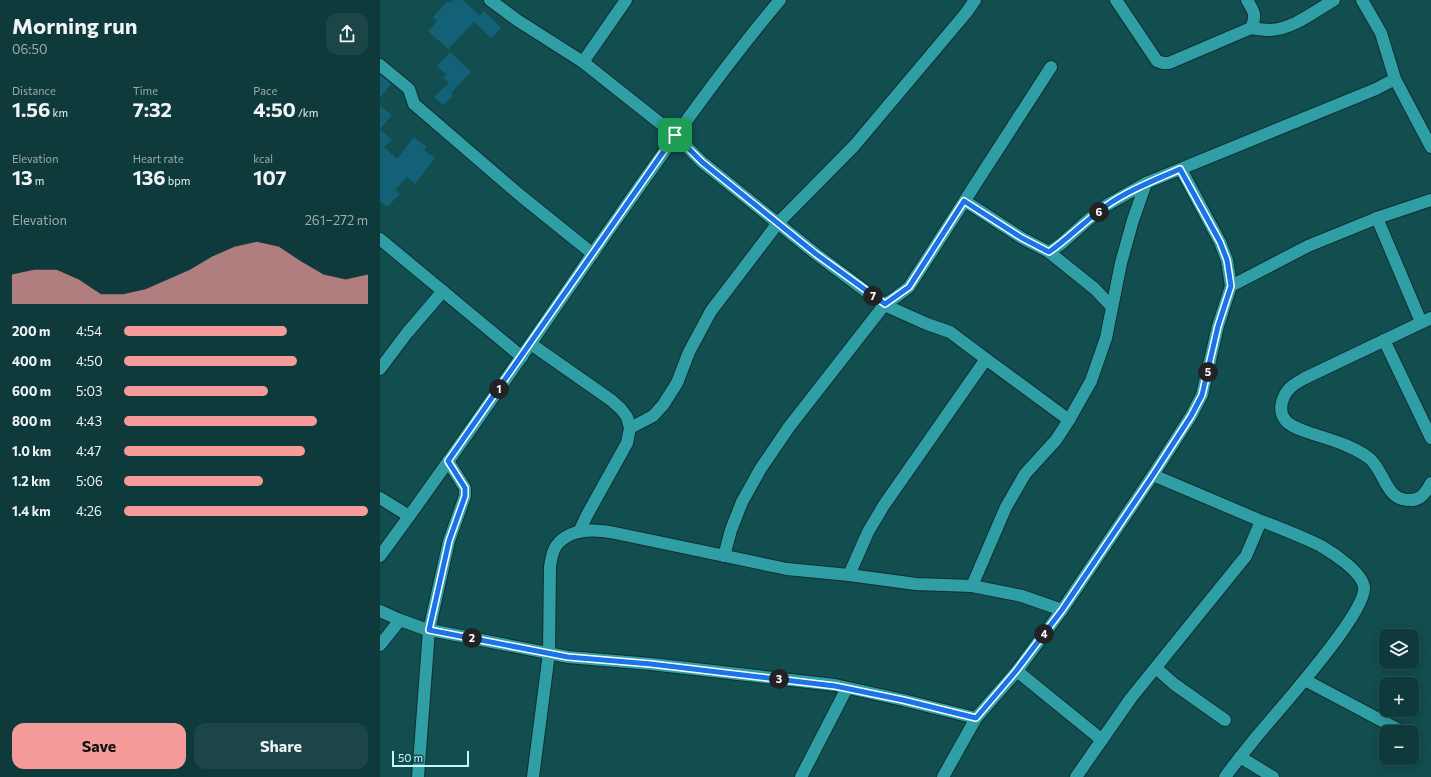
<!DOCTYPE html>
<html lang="en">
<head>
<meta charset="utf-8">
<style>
	body { margin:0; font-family:Commissioner,sans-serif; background:#1c4547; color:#f1f3f6; height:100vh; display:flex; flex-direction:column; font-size:15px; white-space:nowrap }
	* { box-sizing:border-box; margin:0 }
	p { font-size:13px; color:#9badaf }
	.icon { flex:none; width:22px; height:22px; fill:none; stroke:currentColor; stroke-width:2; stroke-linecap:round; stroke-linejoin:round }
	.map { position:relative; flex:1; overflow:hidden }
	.panel { display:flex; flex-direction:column; background:#0e3a3c; width:380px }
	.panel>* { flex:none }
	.controls { position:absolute; left:999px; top:629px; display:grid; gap:8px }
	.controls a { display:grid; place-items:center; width:40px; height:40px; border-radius:8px; background:#0e3a3c; box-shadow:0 2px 10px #0003,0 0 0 1px #2e5456; font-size:20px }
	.scale { position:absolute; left:12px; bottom:10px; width:77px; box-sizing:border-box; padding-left:4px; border:2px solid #c9f8fb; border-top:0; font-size:11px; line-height:14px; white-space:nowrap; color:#c9f8fb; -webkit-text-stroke:3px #124d50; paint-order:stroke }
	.pin { position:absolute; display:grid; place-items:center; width:34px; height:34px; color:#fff; margin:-17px; border-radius:8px; box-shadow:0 2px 6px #0006 }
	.km { position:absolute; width:20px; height:20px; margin:-10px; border-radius:50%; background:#222; color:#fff; font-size:11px; line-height:20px; text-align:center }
	.round { display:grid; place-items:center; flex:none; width:42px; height:42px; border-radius:12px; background:#1c4547 }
	.headline { display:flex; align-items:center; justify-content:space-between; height:68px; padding:0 12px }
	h1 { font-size:22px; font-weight:700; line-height:30px }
	.metrics { display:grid; grid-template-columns:repeat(3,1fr); gap:6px; height:68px; padding:4px 12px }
	.metrics div { display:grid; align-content:center }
	.metrics b { font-size:20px; font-weight:700 }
	.metrics small { font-size:11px; font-weight:400 }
	.metrics p { font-size:11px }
	.chart { height:112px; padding:8px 12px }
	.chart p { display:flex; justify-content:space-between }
	.chart svg { width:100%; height:72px; margin-top:4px; fill:#f59b9a; opacity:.7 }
	.cta { display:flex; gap:8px; margin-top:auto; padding:8px 12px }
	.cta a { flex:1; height:46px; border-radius:12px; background:#f59b9a; color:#111; font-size:16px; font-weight:700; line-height:46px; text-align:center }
	.cta a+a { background:#1c4547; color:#f1f3f6 }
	ul { padding:0 12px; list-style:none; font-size:13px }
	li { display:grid; grid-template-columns:64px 48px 1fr; align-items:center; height:30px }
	li i { height:10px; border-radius:5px; background:#f59b9a }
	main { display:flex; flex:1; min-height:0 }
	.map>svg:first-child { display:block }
	.building { fill:#136176 }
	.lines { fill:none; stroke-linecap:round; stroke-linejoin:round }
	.minor-casing { stroke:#0e3032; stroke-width:14 }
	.minor { stroke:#309fa5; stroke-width:12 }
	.route-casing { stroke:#fff; stroke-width:8 }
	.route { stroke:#1a73e8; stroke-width:5 }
</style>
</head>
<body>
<main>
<section class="panel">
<div class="headline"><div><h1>Morning run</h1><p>06:50</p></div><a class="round"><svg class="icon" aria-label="share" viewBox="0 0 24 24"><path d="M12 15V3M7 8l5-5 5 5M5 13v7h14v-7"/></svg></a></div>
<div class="metrics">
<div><p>Distance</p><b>1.56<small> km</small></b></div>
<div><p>Time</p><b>7:32</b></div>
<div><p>Pace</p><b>4:50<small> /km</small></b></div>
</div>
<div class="metrics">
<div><p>Elevation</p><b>13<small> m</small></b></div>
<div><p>Heart rate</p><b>136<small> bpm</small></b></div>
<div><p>kcal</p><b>107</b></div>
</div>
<div class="chart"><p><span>Elevation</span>261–272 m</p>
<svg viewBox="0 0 160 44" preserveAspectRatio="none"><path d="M0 44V26L10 23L20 23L30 29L40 38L50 38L60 35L70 29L80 23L90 15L100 9L110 6L120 9L130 18L140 26L150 29L160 26V44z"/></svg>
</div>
<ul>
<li><b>200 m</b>4:54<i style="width:67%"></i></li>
<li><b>400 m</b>4:50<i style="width:71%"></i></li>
<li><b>600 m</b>5:03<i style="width:59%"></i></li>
<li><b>800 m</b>4:43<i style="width:79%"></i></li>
<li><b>1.0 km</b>4:47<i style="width:74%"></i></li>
<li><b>1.2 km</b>5:06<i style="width:57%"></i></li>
<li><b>1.4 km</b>4:26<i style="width:100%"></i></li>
</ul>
<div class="cta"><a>Save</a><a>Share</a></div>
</section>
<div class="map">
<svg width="1051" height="777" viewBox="0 0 1051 777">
	<rect width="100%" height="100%" fill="#124d50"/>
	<!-- building -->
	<g class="building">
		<path d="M73,0h10l17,16 4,-5 17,17 -10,10 -17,-16 -26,27 -20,-18 9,-10 -4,-4 15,-16 2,2z"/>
		<path d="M70,52l21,20 -20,21 2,3 -10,9 -9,-8 15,-14 -6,-5 4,-3 -10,-9z"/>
		<path d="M0,75l11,9 -11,14z"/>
		<path d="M0,106l12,9 -12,14 12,11 -8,7 13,12 17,-22 13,10 -3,3 11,8 -20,26 -8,-7 -12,13 5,4 -13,13 -7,-6z"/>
	</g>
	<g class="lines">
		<defs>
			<g id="minor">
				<path d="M110,0l27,20 66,42 92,73 27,27 114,92 60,45 13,8 38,17 23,8 36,27 -102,146 -16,27 -19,43"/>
				<path d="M736,0l41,61 6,2h6l82,-35c6,-13 3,-16 -4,-28"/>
				<path d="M871,28c6,1 13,2 19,2 23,-1 45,-19 64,-30"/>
				<path d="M203,62l43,-62"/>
				<path d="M0,65l29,24 5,15 107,92 72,58"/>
				<path d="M1015,79l36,68"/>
				<path d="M585,201l57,37 27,14 46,37 16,17"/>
				<path d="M997,218l44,104"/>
				<path d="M0,239l142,118"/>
				<path d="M669,252l12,-8 28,-25 18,-14 39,-22 230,-94 19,-10 -14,-46 -19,-33"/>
				<path d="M851,286l77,-40 69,-28 54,-18"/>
				<path d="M1051,318l-126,60c-5,3 -11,6 -15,10 -8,8 -13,23 -4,33 6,7 19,10 27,13 19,6 40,12 56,24 13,10 17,37 33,41 16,4 22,-3 29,-16"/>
				<path d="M1004,340l47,98"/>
				<path d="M151,344l80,56 10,9 6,8 3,11 -3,15 -40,72 -8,17"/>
				<path d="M606,359l83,61"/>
				<path d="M0,369l27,-36 36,-42"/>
				<path d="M250,428l23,-12 10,-11 14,-22 12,-31 22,-41 67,-88 76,-77 112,-133 9,-13"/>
				<path d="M773,475c36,15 71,30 106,45 21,8 42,16 62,26 12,7 41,26 43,41 3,26 -88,126 -107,149 -11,14 -22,27 -32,41"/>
				<path d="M0,498l29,18"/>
				<path d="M0,556c77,-104 149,-210 222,-316 57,-81 114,-164 178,-240"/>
				<path d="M344,556l7,-26 11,-28 19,-34 28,-41 96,-123 11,-7 13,-10 142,-220"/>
				<path d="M592,586l34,-79 19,-33 31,-34 13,-20 22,-39 15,-43 15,-75 12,-43 13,-37"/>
				<path d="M0,611l20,9 25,9 143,28 83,7 184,21 68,15 73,18"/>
				<path d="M0,645l20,-25"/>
				<path d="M776,668l18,16 51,36"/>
				<path d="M637,671l85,69"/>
				<path d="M925,680l98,52"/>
				<path d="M860,757l33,20"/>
				<path d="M38,777l11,-147 20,-89 16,-45v-8l-17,-27"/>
				<path d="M153,777l16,-124 1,-86c1,-7 2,-15 6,-21 14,-19 40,-17 59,-13l172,36 62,6 67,9 56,2 50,10 40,14"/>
				<path d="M421,777l46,-89"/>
				<path d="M563,777l33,-59 41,-47 45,-61 91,-135 38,-59 11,-21 16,-69 13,-40 -4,-26 -7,-18 -39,-73"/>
				<path d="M696,777l55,-79 115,-142 15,-35"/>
			</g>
		</defs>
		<!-- minor casing -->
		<use href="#minor" class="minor-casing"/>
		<!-- minor -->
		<use href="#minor" class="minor"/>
	</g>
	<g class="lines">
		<defs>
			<path id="route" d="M295,135l27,27 114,92 69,50 24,-17 55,-86 58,37 27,14c20,-14 37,-32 57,-46 23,-16 49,-26 74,-37l40,73 7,18 4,26 -13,40 -16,69 -11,21 -38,59 -91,135 -46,61 -40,47 -73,-18 -68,-14 -184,-22 -83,-7 -139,-27 20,-89 16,-45v-8l-17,-27z"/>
		</defs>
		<!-- route casing -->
		<use href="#route" class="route-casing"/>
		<!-- route -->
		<use href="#route" class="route"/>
	</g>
</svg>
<div class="controls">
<a><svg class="icon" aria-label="layers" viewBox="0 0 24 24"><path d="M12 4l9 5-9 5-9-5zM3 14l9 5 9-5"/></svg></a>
<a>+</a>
<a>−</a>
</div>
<div class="scale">50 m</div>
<div class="pin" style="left:295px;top:135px;background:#1e9e55"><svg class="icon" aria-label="arrive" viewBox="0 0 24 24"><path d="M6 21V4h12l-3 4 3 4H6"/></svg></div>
<b class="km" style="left:119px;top:389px">1</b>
<b class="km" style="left:92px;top:638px">2</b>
<b class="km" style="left:399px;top:679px">3</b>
<b class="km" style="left:664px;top:634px">4</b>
<b class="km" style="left:828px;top:372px">5</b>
<b class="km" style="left:719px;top:212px">6</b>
<b class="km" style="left:493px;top:296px">7</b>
</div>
</main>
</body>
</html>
